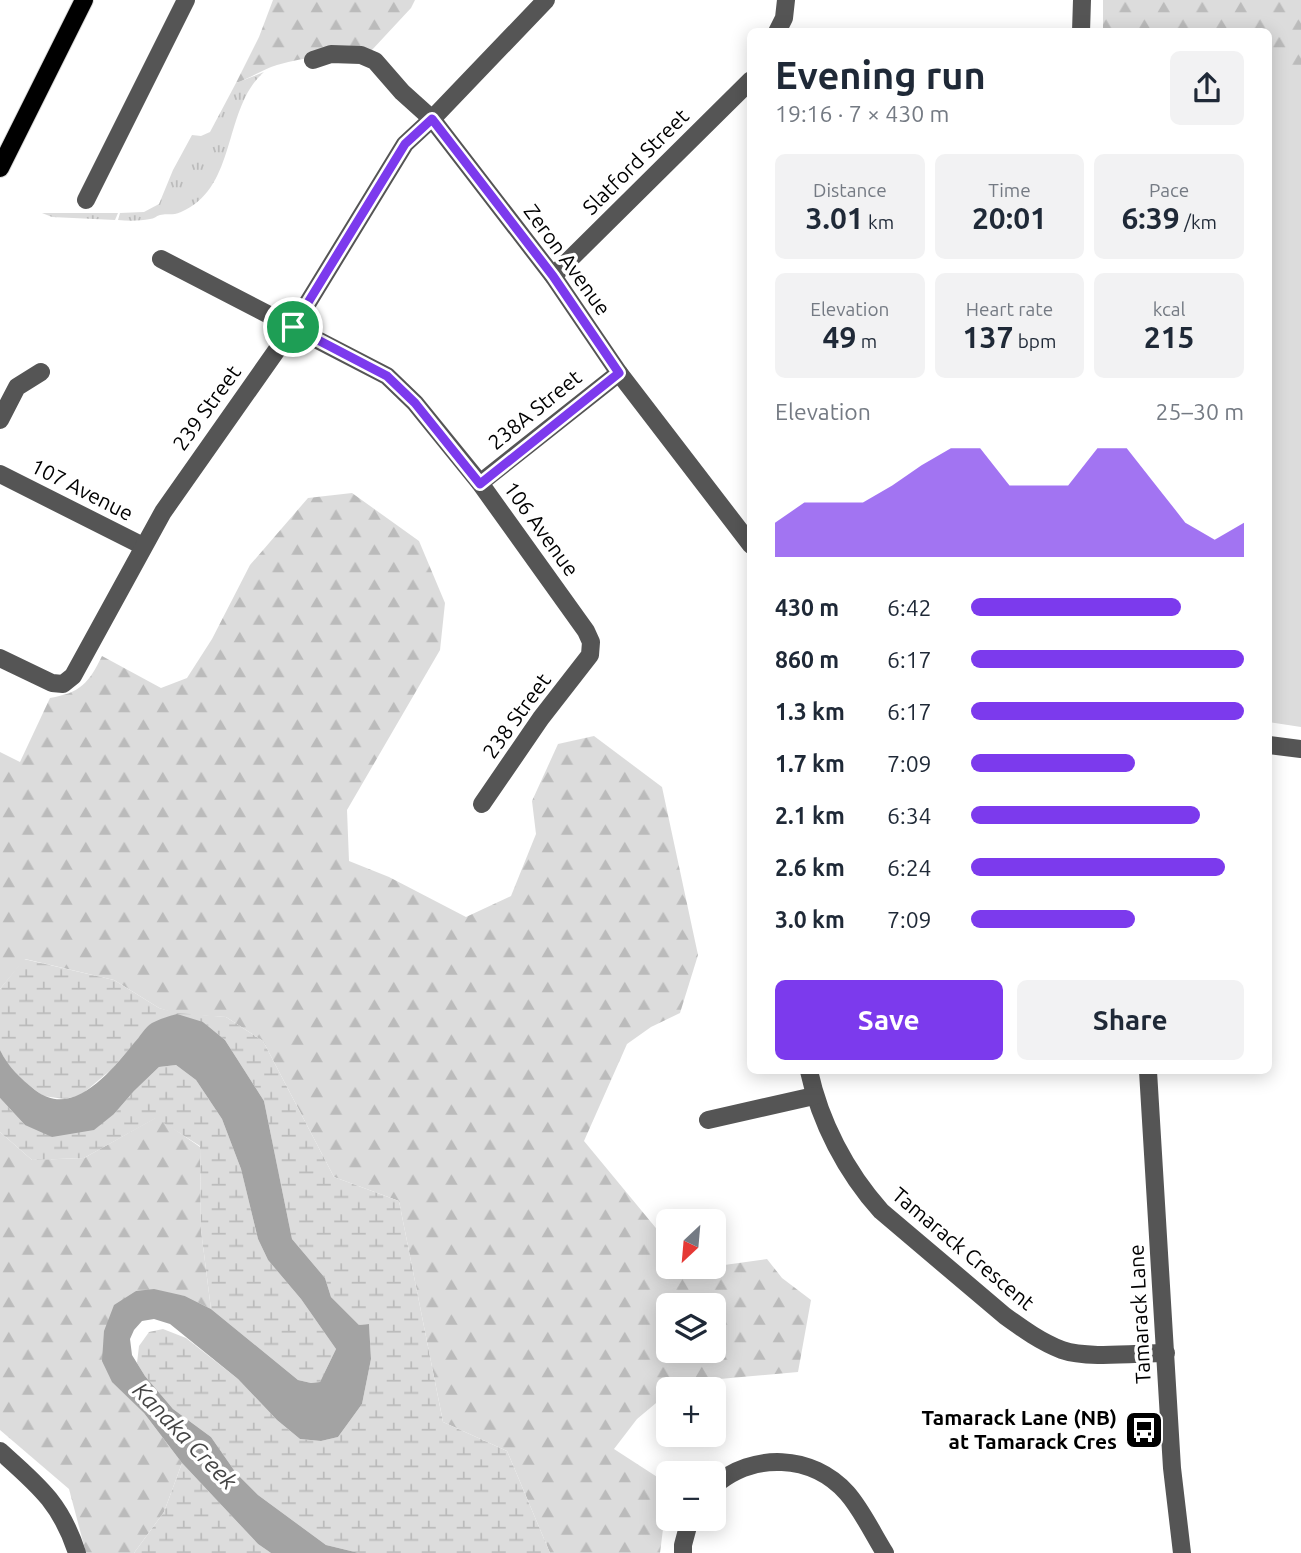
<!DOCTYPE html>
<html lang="en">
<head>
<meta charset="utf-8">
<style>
	body { margin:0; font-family:Ubuntu,sans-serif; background:#f2f2f3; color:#1f2937; height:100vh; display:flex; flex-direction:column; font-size:26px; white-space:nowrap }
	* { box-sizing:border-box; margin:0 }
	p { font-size:23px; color:#747a83 }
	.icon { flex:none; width:38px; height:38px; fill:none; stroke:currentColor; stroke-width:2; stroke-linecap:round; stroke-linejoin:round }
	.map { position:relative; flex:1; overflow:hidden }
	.side { position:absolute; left:747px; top:28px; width:525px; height:1046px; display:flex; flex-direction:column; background:#fff; border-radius:10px; box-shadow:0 4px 18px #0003 }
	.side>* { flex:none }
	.needle { width:46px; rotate:206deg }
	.fabs { position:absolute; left:656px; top:1209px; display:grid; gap:14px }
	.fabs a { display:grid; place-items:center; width:70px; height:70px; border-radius:10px; background:#fff; box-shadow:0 4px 18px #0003; font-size:35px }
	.pin { position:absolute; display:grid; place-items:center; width:60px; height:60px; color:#fff; margin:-30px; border:4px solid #fff; border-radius:50%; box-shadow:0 2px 7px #0007 }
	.round { display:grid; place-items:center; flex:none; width:74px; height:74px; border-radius:10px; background:#f2f2f3 }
	.headline { display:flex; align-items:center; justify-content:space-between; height:119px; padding:0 28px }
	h1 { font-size:38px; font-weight:700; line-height:52px }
	.figures { display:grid; grid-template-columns:repeat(3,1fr); gap:10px; height:119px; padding:7px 28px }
	.figures div { display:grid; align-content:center; border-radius:10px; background:#f2f2f3; text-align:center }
	.figures b { font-size:30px; font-weight:700 }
	.figures small { font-size:19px; font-weight:400 }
	.figures p { font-size:19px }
	.chart { height:196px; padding:14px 28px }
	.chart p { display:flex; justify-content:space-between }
	.chart svg { width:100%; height:126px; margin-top:7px; fill:#7c3aed; opacity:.7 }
	.action { display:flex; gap:14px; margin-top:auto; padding:14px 28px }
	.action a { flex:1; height:80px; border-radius:10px; background:#7c3aed; color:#fff; font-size:28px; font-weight:700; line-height:80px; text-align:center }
	.action a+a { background:#f2f2f3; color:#1f2937 }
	ul { padding:0 28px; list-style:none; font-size:23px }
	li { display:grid; grid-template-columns:112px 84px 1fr; align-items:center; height:52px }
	li i { height:18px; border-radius:9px; background:#7c3aed }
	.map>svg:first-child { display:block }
	.grass { fill:url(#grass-tufts) }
	.forest { fill:url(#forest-firs); fill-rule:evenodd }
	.wetland { fill:url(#wetland-marsh) }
	.park { fill:#dcdcdc }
	.water { fill:#a3a3a3 }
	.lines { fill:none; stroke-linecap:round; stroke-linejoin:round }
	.major-casing { stroke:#dbdbdb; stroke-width:20 }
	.minor { stroke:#555; stroke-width:18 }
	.major { stroke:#000; stroke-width:18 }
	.route-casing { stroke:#fff; stroke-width:14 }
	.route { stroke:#7c3aed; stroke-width:9 }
	.labels { text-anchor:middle; stroke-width:7; stroke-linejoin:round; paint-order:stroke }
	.street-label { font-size:21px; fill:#000; stroke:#fff }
	.poi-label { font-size:21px; font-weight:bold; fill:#000; stroke:#fff; text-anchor:end }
	.water-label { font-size:23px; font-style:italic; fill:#444; stroke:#fff }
</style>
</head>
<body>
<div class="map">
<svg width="1301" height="1553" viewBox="0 0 1301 1553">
	<defs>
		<pattern id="grass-tufts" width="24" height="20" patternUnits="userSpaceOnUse" patternTransform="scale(1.75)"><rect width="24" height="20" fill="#dcdcdc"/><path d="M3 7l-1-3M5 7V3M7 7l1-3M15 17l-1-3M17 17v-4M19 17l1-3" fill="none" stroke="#bbb"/></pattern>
		<pattern id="forest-firs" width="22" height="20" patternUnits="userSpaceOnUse" patternTransform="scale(1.75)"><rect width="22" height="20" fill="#dcdcdc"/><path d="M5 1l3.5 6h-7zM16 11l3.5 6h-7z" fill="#bbb"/></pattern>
		<pattern id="wetland-marsh" width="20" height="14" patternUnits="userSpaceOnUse" patternTransform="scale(1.75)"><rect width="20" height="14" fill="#dcdcdc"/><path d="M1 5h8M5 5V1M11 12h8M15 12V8" fill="none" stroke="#bbb"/></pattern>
	</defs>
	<rect width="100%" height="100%" fill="#fff"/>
	<!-- grass -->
	<g class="grass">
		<path d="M264,72c-42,37 -26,116 -83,140 -9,4 -14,1 -21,3 -4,1 -6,4 -10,4 -10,2 -22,2 -32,1l2,-7 24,-1 15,-8 14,-34 19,-35 9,1 9,-4 26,-49z"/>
		<path d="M42,213h76l-3,7 -63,-3z"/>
	</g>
	<!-- forest -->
	<g class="forest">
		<path d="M273,0h142l-4,8 -40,43c-32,4 -64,5 -94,14 -14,4 -26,13 -41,18l23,-46z"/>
		<path d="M1103,0h198v227l-32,12v-207h-166z"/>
		<path d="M352,493l67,48 26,62 -5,47 -93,160 2,51 40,16 77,40 45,-21 25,-62 -4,-33 26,-57 36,-8 68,51 36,168 -18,58 -29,14 -24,17 -43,97 76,92 7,40 100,-14 15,19 29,22 -13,72 -112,10 -13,7 -5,1v3l-31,26 -23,30 54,35v28l-5,17 -3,24h-110l-43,-102 -64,-29 -44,-221 -65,-24 -71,-136 -37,-24 -49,-3 -18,-6 -45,-28 -89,-21 -25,30v-237l20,10 30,-64c30,-5 39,-15 52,-42l59,32 26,-10 25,-39 38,-74 58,-67zM668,1306h46v45h-46z"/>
		<path d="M157,1117l43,30 1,83 10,79 -26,-13 -49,-5 -24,90 32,32 38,50 -18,49 -30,41h-48l-17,-64 -69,-59v-298l32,28 52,-2z"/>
	</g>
	<!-- wetland -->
	<g class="wetland">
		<path d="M24,959l90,21 45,28 18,5 49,4 37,24 71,136 65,24 44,221 64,29 43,102h-191l-33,-8 -68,-50 -22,-22 -25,-36 -38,-28 -28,-33 -8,-13 2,-17 10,-14 14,-3 23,9 52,41 39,41 23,19 21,2 17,-4 24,-33 9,-45 -2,-35 -10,1 -28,-28 -6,-19 -33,-39 -28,-138 -39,-61 -22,-18 -52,2 -39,45 -31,26 -16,4 -22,-3 -26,-20 -10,-12 -7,-14v-61z"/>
		<path d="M176,1065l20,15 26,39 19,50 17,70 10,21 33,39 35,50 -16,33 -9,1 -13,-3 -87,-71 -10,-79 -1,-84 -44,-28 -72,40 -52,2 -32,-28v-34l25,27 89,-11 20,-23 25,-24z"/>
		<path d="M182,1463l76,81 13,9h-137l30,-41z"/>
	</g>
	<!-- park -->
	<path class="park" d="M1269,68l32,3v656l-32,-5z"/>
	<!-- water -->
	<path class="water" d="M177,1014l26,8 22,18 39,61 28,138 33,39 6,19 28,28 10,-1 2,35 -9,45 -24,33 -17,4 -21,-2 -23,-19 -39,-41 -68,-55 -16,-5 -12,2 -8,9 -4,9 2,16 13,21 28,33 38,28 25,36 22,22 68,50 33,8h-88l-13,-9 -76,-81 -38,-50 -32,-31 -10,-21 2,-30 10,-26 22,-14 18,-2 31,7 26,13 87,71 13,3 9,-1 16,-33 -35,-50 -33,-39 -10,-21 -17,-70 -19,-50 -26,-39 -20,-15 -17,2 -25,24 -20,23 -20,16 -42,7 -27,-12 -25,-27v-48c9,18 20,28 35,40 38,30 77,-20 99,-47 6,-6 11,-16 18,-20 8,-4 17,-7 25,-9z"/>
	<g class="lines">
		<defs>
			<path id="major" d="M0,168l84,-168"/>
		</defs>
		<!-- major casing -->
		<use href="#major" class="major-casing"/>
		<!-- minor -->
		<g class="minor">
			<path d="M777,32l7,-14 2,-18"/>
			<path d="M1081,32l1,-32"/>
			<path d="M313,60l18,-6 30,1 14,6 27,31 30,27 121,157 66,97 132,172"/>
			<path d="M86,200l100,-200"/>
			<path d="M161,259l226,117 28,27 65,80 106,148 5,11 -1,13 -49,63 -59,86"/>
			<path d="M553,276l198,-196"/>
			<path d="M0,420l17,-33 24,-15"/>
			<path d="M0,474l143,72"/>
			<path d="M480,483l139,-110"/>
			<path d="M0,658l52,25 11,1 10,-8 90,-164 130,-185 112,-183 27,-25 114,-119"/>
			<path d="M1269,745l32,4"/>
			<path d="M809,1071c11,51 37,101 72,140l124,105c18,13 36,26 57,34 25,9 76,3 104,3"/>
			<path d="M1148,1071l24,397 10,85"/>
			<path d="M708,1120l106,-24"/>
			<path d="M0,1451c38,34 61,52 77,102"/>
			<path d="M714,1486c39,-34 98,-32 133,7 15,17 26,41 38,60"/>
			<path d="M683,1553v-8l7,-26"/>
		</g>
		<!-- major -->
		<use href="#major" class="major"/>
	</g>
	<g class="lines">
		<defs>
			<path id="route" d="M432,119l121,157 66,97 -139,111 -65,-81 -28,-27 -94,-49 112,-183z"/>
		</defs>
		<!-- route casing -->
		<use href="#route" class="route-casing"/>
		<!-- route -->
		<use href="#route" class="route"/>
	</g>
	<!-- icons -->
	<defs>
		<symbol id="bus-square" viewBox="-11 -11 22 22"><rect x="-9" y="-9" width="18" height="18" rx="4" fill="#000" stroke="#fff"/><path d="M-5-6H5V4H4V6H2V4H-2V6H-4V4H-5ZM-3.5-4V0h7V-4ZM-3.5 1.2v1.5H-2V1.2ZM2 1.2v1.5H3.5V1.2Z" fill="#fff"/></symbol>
	</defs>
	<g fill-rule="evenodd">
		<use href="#bus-square" x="1122" y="1408" width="44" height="44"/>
	</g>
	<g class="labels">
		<!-- street labels -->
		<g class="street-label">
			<text transform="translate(636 162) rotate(-45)" y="7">Slatford Street</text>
			<text transform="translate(567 260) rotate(54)" y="7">Zeron Avenue</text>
			<text transform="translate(207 408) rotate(-54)" y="7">239 Street</text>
			<text transform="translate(535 410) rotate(-39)" y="7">238A Street</text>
			<text transform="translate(82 490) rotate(27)" y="7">107 Avenue</text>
			<text transform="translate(541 529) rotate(54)" y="7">106 Avenue</text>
			<text transform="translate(517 716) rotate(-54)" y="7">238 Street</text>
			<text transform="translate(963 1249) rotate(40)" y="7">Tamarack Crescent</text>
			<text transform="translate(1140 1314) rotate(-93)" y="7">Tamarack Lane</text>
		</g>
		<!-- poi labels -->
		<g class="poi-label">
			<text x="1117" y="1425">Tamarack Lane (NB)<tspan x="1117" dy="24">at Tamarack Cres</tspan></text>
		</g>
		<!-- water labels -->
		<g class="water-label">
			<text transform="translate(185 1436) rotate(46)" y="8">Kanaka Creek</text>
		</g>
	</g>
</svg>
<div class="fabs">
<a><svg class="needle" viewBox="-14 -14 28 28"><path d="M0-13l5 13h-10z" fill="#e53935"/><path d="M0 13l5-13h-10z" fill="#747a83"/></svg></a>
<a><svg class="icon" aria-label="layers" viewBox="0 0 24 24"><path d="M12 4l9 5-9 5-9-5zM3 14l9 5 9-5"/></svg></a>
<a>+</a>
<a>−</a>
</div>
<div class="pin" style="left:293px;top:327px;background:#1e9e55"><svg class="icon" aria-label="arrive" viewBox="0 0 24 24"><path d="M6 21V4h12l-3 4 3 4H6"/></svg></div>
<section class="side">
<div class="headline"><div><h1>Evening run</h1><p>19:16 · 7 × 430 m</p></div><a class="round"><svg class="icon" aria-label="share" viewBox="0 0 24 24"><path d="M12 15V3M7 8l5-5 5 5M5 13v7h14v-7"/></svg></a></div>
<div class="figures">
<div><p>Distance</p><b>3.01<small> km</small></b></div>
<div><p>Time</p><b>20:01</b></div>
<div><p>Pace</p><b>6:39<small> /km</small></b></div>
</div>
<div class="figures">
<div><p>Elevation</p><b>49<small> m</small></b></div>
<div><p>Heart rate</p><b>137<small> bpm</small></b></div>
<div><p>kcal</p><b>215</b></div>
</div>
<div class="chart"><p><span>Elevation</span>25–30 m</p>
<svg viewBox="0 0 160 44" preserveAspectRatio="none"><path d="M0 44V32L10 25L20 25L30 25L40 19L50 12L60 6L70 6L80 19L90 19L100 19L110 6L120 6L130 19L140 32L150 38L160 32V44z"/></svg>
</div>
<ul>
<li><b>430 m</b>6:42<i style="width:77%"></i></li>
<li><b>860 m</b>6:17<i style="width:100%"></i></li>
<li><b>1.3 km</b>6:17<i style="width:100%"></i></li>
<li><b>1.7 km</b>7:09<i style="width:60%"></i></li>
<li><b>2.1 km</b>6:34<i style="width:84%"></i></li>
<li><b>2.6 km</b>6:24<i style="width:93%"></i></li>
<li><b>3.0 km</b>7:09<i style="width:60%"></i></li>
</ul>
<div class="action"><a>Save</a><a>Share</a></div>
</section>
</div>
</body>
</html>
